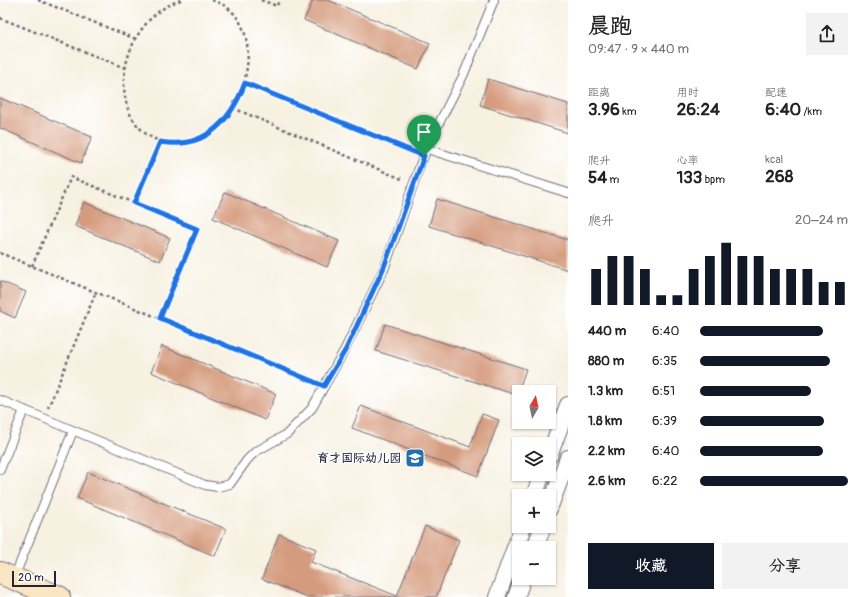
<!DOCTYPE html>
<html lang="zh">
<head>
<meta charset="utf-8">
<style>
	body { margin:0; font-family:Pangolin,"LXGW WenKai TC",sans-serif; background:#f2f2f2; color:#222; height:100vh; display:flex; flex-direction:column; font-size:15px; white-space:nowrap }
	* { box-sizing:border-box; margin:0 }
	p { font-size:13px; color:#767676 }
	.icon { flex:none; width:22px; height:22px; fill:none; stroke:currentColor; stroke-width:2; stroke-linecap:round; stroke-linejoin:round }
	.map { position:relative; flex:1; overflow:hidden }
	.panel { display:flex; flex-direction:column; background:#fff; width:300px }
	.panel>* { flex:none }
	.needle { width:26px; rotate:9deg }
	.controls { position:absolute; left:512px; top:385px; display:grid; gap:8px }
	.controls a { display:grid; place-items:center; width:44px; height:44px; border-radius:0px; background:#fff; box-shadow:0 1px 3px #0004; font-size:20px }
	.scale { position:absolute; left:12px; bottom:10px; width:44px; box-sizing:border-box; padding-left:4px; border:2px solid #22223b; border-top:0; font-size:11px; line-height:14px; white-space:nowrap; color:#22223b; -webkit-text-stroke:3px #fff; paint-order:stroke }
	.pin { position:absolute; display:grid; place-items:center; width:34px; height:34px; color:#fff; margin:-41px -17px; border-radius:50% 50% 50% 0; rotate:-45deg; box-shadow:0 0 4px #0007 }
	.pin .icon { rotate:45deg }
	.round { display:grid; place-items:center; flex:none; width:42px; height:42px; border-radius:0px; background:#f2f2f2 }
	.overview { display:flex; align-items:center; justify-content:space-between; height:68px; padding:0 20px }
	h1 { font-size:22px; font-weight:800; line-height:30px }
	.stats { display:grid; grid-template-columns:repeat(3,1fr); gap:6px; height:68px; padding:4px 20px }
	.stats div { display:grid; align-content:center }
	.stats b { font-size:17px; font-weight:800 }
	.stats small { font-size:11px; font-weight:400 }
	.stats p { font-size:11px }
	.chart { height:112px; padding:8px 20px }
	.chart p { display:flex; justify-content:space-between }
	.chart svg { width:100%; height:72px; margin-top:4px; stroke:#111827; stroke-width:6 }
	.primary-button { display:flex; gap:8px; margin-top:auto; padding:8px 20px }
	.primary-button a { flex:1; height:46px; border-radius:0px; background:#111827; color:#fff; font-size:16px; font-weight:800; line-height:46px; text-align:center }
	.primary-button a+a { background:#f2f2f2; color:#222 }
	ul { padding:0 20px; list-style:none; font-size:13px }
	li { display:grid; grid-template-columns:64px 48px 1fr; align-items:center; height:30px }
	li i { height:10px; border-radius:5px; background:#111827 }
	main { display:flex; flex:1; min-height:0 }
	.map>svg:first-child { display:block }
	.building { fill:#d59b7e }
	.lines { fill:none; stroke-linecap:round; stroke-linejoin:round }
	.lane-casing { stroke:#6d6a75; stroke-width:10 }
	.street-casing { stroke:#6d6a75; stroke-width:18 }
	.secondary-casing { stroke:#6d6a75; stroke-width:24 }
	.path { stroke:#6d6a75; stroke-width:2.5; stroke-dasharray:3 3; stroke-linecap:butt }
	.lane { stroke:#fff; stroke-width:8 }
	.street { stroke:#fff; stroke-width:16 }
	.secondary { stroke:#fbe6c3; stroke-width:22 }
	.route-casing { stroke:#fff; stroke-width:8 }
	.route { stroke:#1a73e8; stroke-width:5 }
	.labels { text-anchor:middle; stroke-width:3; stroke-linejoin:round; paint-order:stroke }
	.poi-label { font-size:12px; font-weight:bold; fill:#22223b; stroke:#fff; text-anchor:end }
</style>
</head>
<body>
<main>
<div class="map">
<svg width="568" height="597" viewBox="0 0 568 597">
	<rect width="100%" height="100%" fill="#fff"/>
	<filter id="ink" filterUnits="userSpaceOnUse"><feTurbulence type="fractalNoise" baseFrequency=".025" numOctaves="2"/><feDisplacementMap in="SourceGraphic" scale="8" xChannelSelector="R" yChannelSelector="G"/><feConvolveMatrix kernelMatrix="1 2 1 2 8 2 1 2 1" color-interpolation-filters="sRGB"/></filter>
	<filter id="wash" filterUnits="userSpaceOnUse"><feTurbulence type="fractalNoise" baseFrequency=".012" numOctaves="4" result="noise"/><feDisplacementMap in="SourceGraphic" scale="16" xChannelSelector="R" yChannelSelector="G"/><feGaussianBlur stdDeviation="0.9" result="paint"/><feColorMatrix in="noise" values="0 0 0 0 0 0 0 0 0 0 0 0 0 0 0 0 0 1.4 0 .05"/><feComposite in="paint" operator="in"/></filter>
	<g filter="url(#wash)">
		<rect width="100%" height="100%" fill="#f7f1e1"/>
		<g id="blocks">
			<!-- building -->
			<g class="building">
				<path d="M313,0h15l102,43 -12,26 -114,-49z"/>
				<path d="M488,79l80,25v29l-88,-28z"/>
				<path d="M0,98l92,39 -11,26 -81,-35z"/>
				<path d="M225,192l114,49 -12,26 -114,-49z"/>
				<path d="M437,199l131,41v30l-139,-44z"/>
				<path d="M84,202l86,36 -10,23 -85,-35z"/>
				<path d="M0,281l26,11 -11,26 -15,-7z"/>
				<path d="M385,324l141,45 -9,26 -141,-44z"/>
				<path d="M162,346l114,48 -11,26 -114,-48z"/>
				<path d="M361,406l109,41 12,-33 17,6 -21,56 -126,-48z"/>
				<path d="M88,472l138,57 -11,27 -138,-58z"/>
				<path d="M425,526l34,14 -23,57h-129l-45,-18 17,-45 37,15 -5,13 86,34z"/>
			</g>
		</g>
	</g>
	<g filter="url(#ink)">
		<use href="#blocks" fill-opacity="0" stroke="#6d6a75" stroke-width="1"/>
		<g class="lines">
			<defs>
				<g id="lane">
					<path d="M427,149l141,44"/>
					<path d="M0,400l205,85 13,2 12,-3 17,-24 8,-8 32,-18 25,-26 33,-59 40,-82 35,-102 13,-30 30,-59 31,-76"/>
					<path d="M0,470l24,-60"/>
					<path d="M14,578l59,-147"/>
				</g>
				<g id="street">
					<path d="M549,456l19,-51"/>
					<path d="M534,496l8,-22"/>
					<path d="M549,509l19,-51"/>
					<path d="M535,548l8,-22"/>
					<path d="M497,597l26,-71"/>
					<path d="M516,597l7,-19"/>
				</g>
				<path id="secondary" d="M0,573l59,24"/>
			</defs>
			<!-- lane casing -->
			<use href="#lane" class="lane-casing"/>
			<!-- street casing -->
			<use href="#street" class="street-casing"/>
			<!-- secondary casing -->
			<use href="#secondary" class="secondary-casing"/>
			<!-- path -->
			<g class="path">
				<path d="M38,0l98,39"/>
				<path d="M181,0c-45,14 -69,72 -51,114 7,14 19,25 34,28 79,16 117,-124 47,-142"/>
				<path d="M261,0l16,6 2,-6"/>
				<path d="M0,18l125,50"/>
				<path d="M245,83l169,70"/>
				<path d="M233,108l171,72"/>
				<path d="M134,203l26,-62"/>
				<path d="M0,253l315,129"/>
				<path d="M32,266l39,-89 126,52 -37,89"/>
				<path d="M48,408l48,-116"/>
			</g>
			<!-- lane -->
			<use href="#lane" class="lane"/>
			<!-- street -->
			<use href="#street" class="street"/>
			<!-- secondary -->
			<use href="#secondary" class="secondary"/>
		</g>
	</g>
	<g class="lines" filter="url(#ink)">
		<defs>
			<path id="route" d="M245,83l179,73 -40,111 -38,82 -22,37 -164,-68 37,-89 -63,-26 26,-61c45,8 70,-20 85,-59z"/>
		</defs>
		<!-- route casing -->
		<use href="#route" class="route-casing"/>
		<!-- route -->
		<use href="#route" class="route"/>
	</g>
	<!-- icons -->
	<defs>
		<symbol id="school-square" viewBox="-11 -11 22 22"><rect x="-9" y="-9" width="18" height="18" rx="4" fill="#1f6fb2" stroke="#fff"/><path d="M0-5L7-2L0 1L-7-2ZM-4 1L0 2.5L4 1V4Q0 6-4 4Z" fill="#fff"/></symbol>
	</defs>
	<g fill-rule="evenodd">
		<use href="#school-square" x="404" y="447" width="22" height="22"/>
	</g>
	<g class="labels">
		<!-- poi labels -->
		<g class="poi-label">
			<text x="401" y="462">育才国际幼儿园</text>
		</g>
	</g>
</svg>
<div class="controls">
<a><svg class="needle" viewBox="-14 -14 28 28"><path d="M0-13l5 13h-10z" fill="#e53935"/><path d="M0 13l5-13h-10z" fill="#767676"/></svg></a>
<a><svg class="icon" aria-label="layers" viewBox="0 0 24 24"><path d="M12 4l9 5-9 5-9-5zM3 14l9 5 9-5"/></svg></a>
<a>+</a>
<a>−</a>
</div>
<div class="scale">20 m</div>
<div class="pin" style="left:424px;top:156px;background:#1e9e55"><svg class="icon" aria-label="arrive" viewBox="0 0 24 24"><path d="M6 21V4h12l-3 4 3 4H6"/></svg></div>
</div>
<section class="panel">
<div class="overview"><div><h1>晨跑</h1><p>09:47 · 9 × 440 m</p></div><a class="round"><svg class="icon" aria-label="share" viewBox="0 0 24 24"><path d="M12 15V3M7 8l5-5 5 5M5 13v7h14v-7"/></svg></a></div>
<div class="stats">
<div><p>距离</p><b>3.96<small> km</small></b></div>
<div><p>用时</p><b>26:24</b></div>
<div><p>配速</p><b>6:40<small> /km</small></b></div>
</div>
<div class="stats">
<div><p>爬升</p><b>54<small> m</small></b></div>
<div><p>心率</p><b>133<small> bpm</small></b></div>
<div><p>kcal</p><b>268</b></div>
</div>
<div class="chart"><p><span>爬升</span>20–24 m</p>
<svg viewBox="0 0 160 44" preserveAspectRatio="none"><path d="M5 44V22M15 44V14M25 44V14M35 44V22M45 44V38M55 44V38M65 44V22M75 44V14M85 44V6M95 44V14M105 44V14M115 44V22M125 44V22M135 44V22M145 44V30M155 44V30"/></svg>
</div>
<ul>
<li><b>440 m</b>6:40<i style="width:83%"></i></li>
<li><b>880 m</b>6:35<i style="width:88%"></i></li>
<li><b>1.3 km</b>6:51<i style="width:75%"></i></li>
<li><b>1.8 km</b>6:39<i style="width:84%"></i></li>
<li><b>2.2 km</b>6:40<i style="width:83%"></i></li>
<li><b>2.6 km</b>6:22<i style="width:100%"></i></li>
</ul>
<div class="primary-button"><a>收藏</a><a>分享</a></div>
</section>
</main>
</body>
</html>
